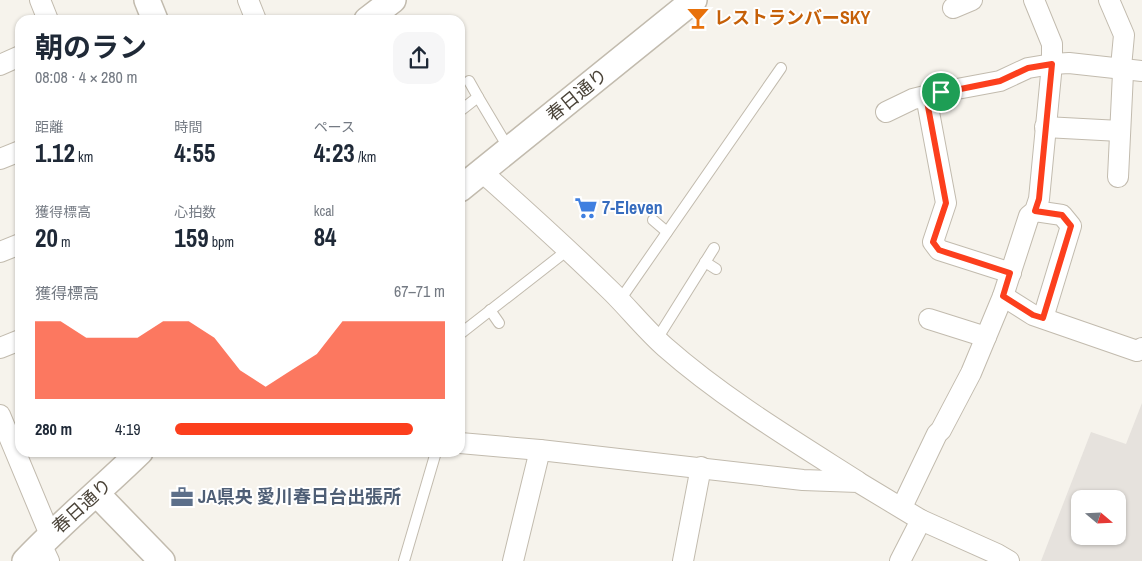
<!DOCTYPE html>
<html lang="ja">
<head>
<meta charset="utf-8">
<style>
	body { margin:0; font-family:"Archivo Narrow","Noto Sans JP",sans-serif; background:#f6f6f7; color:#1f2937; height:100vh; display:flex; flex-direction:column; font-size:19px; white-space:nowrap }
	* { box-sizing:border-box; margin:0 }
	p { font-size:16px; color:#747a83 }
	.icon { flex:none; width:28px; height:28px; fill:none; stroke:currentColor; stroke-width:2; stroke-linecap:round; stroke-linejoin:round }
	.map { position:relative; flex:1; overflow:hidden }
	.side { position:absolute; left:15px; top:15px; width:450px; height:442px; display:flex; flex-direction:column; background:#fff; border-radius:15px; box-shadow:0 1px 4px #0004 }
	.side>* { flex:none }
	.needle { width:32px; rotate:109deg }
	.tools { position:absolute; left:1071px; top:490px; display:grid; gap:10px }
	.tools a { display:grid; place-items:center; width:55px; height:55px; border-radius:10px; background:#fff; box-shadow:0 1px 4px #0004; font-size:25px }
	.pin { position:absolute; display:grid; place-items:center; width:42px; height:42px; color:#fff; margin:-21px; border:2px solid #fff; border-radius:50%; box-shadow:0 1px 5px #0007 }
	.round { display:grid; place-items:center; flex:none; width:52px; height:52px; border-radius:15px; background:#f6f6f7 }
	.head { display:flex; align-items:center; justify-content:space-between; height:85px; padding:0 20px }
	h1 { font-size:28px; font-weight:700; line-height:38px }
	.figures { display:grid; grid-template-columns:repeat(3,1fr); gap:8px; height:85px; padding:5px 20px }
	.figures div { display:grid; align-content:center }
	.figures b { font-size:25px; font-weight:700 }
	.figures small { font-size:14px; font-weight:400 }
	.figures p { font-size:14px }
	.chart { height:140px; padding:10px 20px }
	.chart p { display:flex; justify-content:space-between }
	.chart svg { width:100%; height:90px; margin-top:5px; fill:#fc3f1d; opacity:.7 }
	ul { padding:0 20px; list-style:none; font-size:16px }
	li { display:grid; grid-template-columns:80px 60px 1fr; align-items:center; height:38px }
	li i { height:12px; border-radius:6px; background:#fc3f1d }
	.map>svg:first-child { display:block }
	.industrial { fill:#e6e2dd; fill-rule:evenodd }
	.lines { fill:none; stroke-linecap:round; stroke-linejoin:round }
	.service-casing { stroke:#c2bbae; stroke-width:12 }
	.minor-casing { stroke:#c2bbae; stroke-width:22 }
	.tertiary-casing { stroke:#c2bbae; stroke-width:28 }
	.service { stroke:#fff; stroke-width:10 }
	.minor { stroke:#fff; stroke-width:20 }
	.tertiary { stroke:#fff; stroke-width:25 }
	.route-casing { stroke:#fff; stroke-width:10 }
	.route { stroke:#fc3f1d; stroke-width:6 }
	.labels { text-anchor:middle; stroke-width:4; stroke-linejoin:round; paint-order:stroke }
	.food-label { font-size:18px; font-weight:bold; fill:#c56008; stroke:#fff; text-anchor:start }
	.street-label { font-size:18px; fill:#4b4439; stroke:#fff }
	.shop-label { font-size:18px; font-weight:bold; fill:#366cbe; stroke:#fff; text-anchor:start }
	.service-label { font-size:18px; font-weight:bold; fill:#4e5e75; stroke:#fff; text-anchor:start }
</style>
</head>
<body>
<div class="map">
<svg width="1142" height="561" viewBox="0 0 1142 561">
	<rect width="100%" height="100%" fill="#f6f3ec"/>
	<!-- industrial -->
	<path class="industrial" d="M1142,403v158h-101l50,-129 35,12zM1080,499h38v37h-38z"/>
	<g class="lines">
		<defs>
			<g id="service">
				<path d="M469,81l9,16"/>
				<path d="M460,111l18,-14 31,52"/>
				<path d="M653,220l14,12"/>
				<path d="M705,262l11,7"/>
				<path d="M620,300l161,-232"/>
				<path d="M490,310l9,13"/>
				<path d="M460,334l100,-78 7,-8"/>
				<path d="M657,339l57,-91"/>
				<path d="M404,561l32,-109"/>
			</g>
			<g id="minor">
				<path d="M40,0l8,20"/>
				<path d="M248,0l8,20"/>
				<path d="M1109,0l15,35 -3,32 2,6 -5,104"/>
				<path d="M953,8l19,-8"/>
				<path d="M0,65l20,-9"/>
				<path d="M926,96l20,107 -13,39 6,8 72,23"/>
				<path d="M886,112l27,-13 28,-7 59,-11 28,-13 24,-4 17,-1 73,8"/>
				<path d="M1045,127l75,4"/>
				<path d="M0,159l20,-8"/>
				<path d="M482,172c44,39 88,79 130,120 18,18 34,38 53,55 58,51 126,92 192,134"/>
				<path d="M1035,211l27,4 9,11 -28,92"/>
				<path d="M0,252l20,-8"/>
				<path d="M1003,296l30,19 104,36 5,-3"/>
				<path d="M929,319l57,18"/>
				<path d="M0,348l20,-8"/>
				<path d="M0,415l50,120"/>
				<path d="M460,443l80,7 263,30 55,2 63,38 76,34 12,7"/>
				<path d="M902,507l35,-73 4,-4 30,-57 32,-77 26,-80 6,-5 4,-12 13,-135v-20l-18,-44"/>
				<path d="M41,544l8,17"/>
				<path d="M513,561l27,-111"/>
				<path d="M683,561l18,-94"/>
				<path d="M900,561l21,-41"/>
			</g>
			<g id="tertiary">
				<path d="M147,0l8,20"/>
				<path d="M367,20l26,-20"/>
				<path d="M460,189l234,-189"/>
				<path d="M97,494l65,67"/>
				<path d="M25,561c36,-38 77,-72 115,-109"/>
			</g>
		</defs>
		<!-- service casing -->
		<use href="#service" class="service-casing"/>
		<!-- minor casing -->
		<use href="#minor" class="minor-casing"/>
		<!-- tertiary casing -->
		<use href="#tertiary" class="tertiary-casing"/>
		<!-- service -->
		<use href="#service" class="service"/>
		<!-- minor -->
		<use href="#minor" class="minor"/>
		<!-- tertiary -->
		<use href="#tertiary" class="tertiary"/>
	</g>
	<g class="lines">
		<defs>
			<path id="route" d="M1052,64l-13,135 -4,12 27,4 9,11 -28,92 -10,-3 -30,-19 7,-23 -71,-23 -6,-8 13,-39 -20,-107 74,-15 28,-13z"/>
		</defs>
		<!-- route casing -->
		<use href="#route" class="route-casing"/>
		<!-- route -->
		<use href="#route" class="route"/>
	</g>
	<!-- icons -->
	<defs>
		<symbol id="bar-bare" viewBox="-9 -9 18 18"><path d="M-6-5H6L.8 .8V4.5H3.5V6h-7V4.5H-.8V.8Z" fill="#e8710a" stroke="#fff" stroke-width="2.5" paint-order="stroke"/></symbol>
		<symbol id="supermarket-bare" viewBox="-9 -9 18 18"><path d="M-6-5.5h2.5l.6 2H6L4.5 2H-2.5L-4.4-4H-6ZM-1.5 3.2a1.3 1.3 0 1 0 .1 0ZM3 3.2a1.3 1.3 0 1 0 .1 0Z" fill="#3f7fe0" stroke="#fff" stroke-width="2.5" paint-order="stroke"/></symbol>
		<symbol id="office-bare" viewBox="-9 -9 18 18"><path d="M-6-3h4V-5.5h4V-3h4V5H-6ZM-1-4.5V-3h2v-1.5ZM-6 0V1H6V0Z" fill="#5c6f8a" stroke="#fff" stroke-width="2.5" paint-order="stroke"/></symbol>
	</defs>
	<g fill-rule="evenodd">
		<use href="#bar-bare" x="682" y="2" width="32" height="32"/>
		<use href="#supermarket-bare" x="570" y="192" width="32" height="32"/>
		<use href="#office-bare" x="166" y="481" width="32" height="32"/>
	</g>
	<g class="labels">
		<!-- food labels -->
		<g class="food-label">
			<text x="714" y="24">レストランバーSKY</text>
		</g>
		<!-- street labels -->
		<g class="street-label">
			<text transform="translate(577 95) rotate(-39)" y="6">春日通り</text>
			<text transform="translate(82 506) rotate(-42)" y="6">春日通り</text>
		</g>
		<!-- shop labels -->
		<g class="shop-label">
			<text x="602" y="214">7-Eleven</text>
		</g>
		<!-- service labels -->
		<g class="service-label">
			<text x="198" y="503">JA県央 愛川春日台出張所</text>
		</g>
	</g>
</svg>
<div class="tools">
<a><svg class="needle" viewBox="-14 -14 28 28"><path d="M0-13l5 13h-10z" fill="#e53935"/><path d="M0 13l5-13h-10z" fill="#747a83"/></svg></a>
</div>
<div class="pin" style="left:941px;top:92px;background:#1e9e55"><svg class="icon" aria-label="arrive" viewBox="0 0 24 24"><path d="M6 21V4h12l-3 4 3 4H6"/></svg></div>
<section class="side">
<div class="head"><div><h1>朝のラン</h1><p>08:08 · 4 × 280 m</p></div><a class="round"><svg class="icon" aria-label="share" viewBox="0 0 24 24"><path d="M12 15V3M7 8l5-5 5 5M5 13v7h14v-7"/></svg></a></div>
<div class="figures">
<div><p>距離</p><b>1.12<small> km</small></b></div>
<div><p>時間</p><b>4:55</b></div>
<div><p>ペース</p><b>4:23<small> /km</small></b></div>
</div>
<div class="figures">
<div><p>獲得標高</p><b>20<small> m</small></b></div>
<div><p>心拍数</p><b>159<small> bpm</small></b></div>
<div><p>kcal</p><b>84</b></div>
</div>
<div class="chart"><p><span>獲得標高</span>67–71 m</p>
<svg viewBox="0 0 160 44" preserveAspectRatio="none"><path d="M0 44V6L10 6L20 14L30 14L40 14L50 6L60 6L70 14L80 30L90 38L100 30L110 22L120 6L130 6L140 6L150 6L160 6V44z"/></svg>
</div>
<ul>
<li><b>280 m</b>4:19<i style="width:88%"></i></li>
</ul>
</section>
</div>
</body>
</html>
